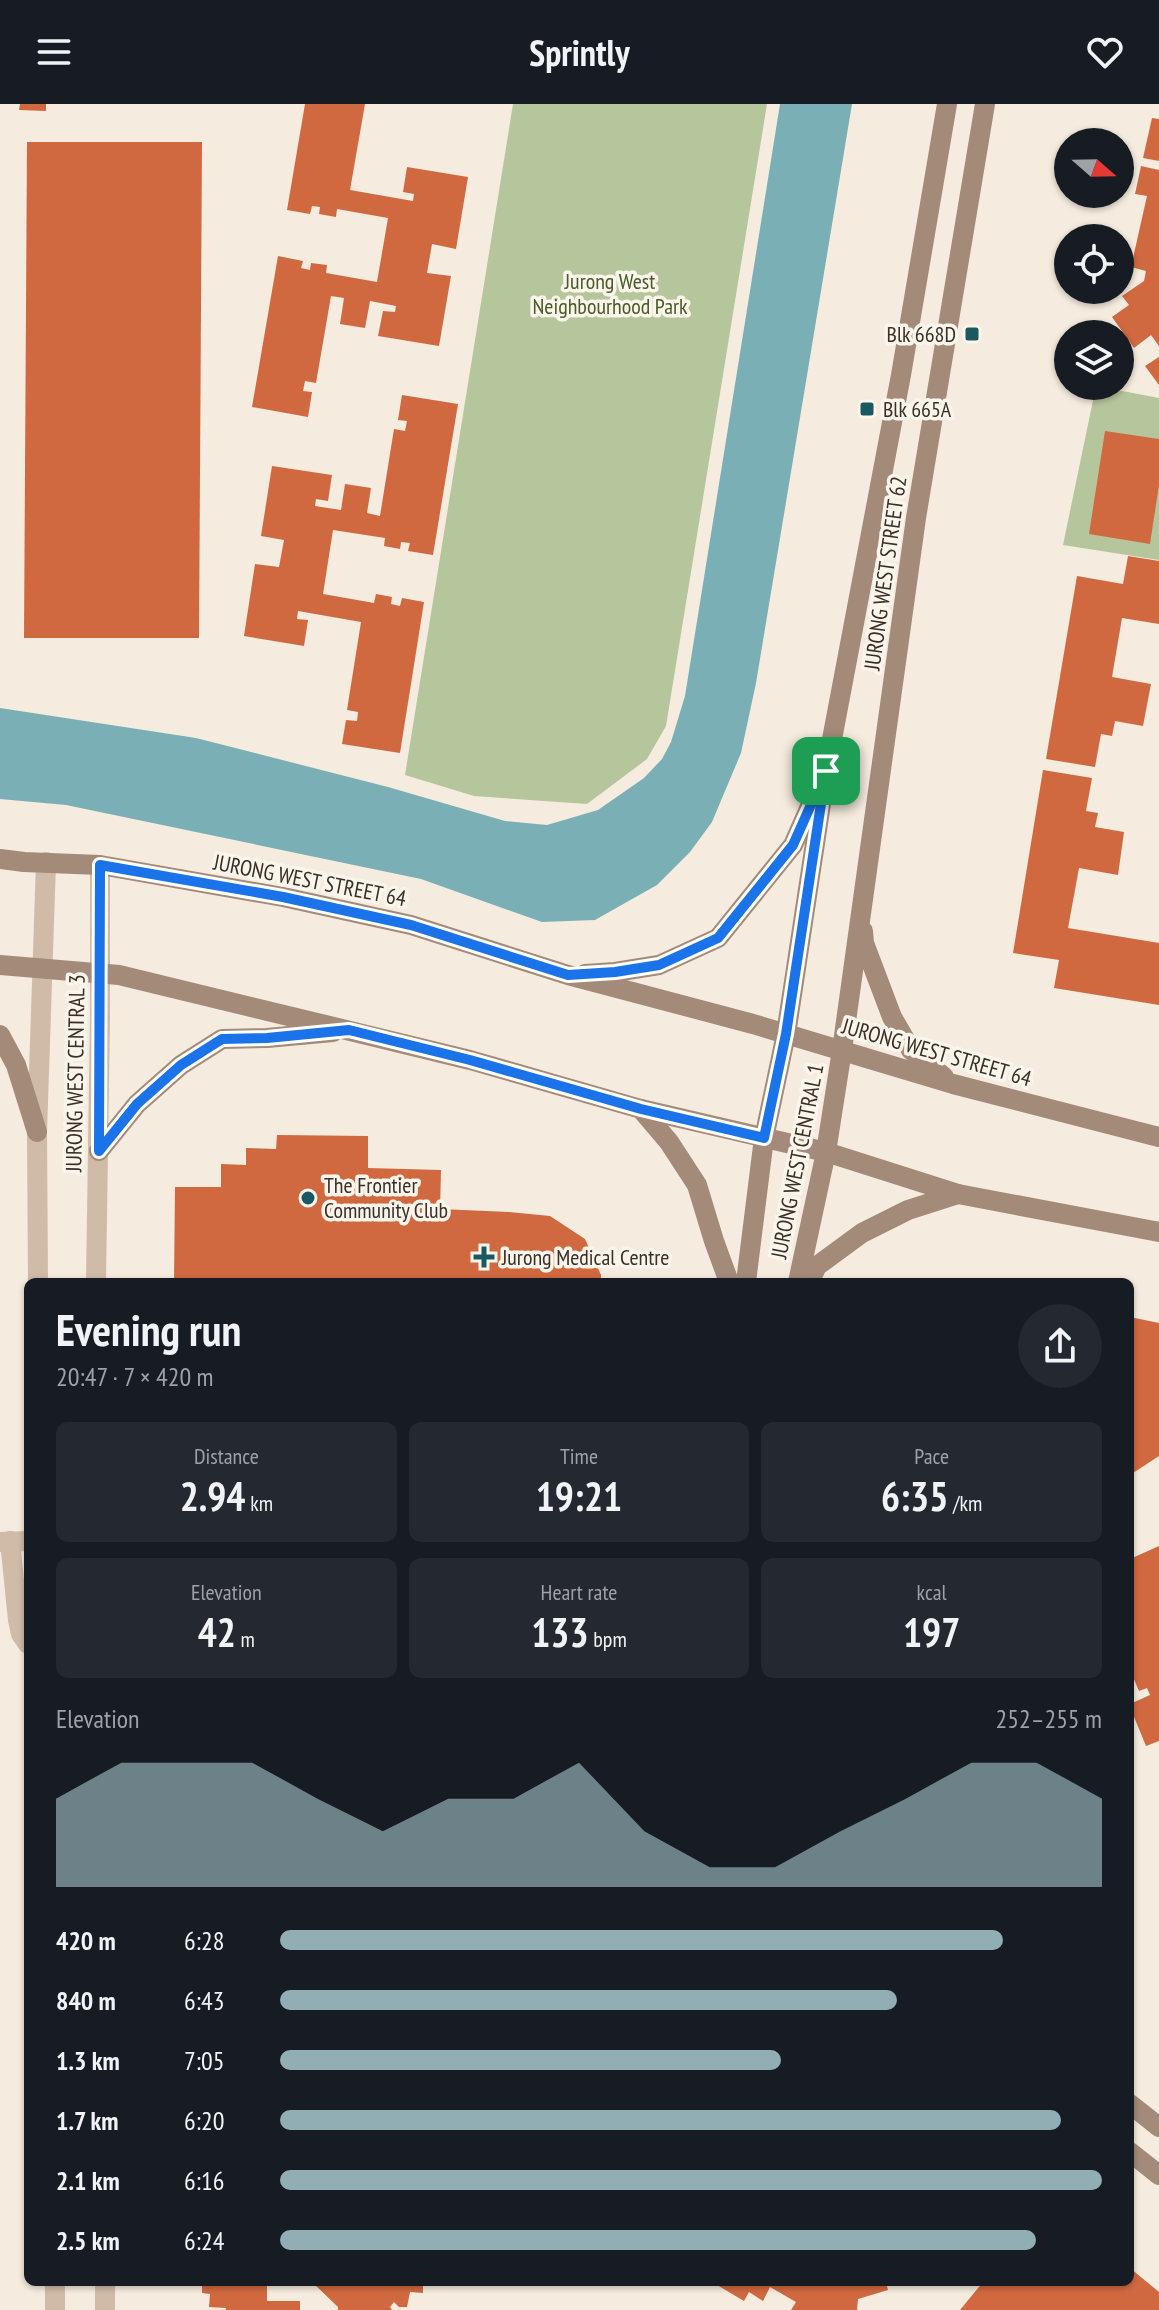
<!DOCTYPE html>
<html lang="en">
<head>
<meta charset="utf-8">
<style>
	body { margin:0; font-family:"PT Sans Narrow",sans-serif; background:#242831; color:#f1f3f6; height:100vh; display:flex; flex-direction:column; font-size:30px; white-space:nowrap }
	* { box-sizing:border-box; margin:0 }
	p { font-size:26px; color:#9ea1a6 }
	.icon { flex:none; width:44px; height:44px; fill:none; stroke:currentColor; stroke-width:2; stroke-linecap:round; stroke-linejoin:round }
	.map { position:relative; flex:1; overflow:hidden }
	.side { position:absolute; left:24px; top:1174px; width:1110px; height:1008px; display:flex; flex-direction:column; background:#171b24; border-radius:12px; box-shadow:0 2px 6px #0004 }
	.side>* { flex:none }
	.needle { width:52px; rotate:110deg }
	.controls { position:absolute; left:1054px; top:24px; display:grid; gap:16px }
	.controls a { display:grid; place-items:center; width:80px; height:80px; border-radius:50%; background:#171b24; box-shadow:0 2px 6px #0004; font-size:40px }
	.pin { position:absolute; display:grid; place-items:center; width:68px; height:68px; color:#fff; margin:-34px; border-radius:16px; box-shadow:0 4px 12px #0006 }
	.round { display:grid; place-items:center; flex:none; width:84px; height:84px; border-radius:42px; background:#242831 }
	.headline { display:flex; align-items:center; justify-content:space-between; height:136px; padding:0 32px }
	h1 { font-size:44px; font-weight:700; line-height:60px }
	.stats { display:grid; grid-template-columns:repeat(3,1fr); gap:12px; height:136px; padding:8px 32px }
	.stats div { display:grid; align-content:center; border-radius:12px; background:#242831; text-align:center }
	.stats b { font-size:40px; font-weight:700 }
	.stats small { font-size:22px; font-weight:400 }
	.stats p { font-size:22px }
	.chart { height:224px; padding:16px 32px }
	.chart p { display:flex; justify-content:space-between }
	.chart svg { width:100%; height:144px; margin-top:8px; fill:#90aeb3; opacity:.7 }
	ul { padding:0 32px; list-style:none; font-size:26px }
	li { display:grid; grid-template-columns:128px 96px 1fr; align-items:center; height:60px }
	li i { height:20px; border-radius:10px; background:#90aeb3 }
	header { display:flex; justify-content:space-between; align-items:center; height:104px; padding:0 32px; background:#171b24; font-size:36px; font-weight:700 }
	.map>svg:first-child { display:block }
	.green { fill:#b6c69c }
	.water { fill:#7ab0b5 }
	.building { fill:#d16940 }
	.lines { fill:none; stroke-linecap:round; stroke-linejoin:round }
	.lane { stroke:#cfbba8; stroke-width:20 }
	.street { stroke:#cfbba8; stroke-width:20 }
	.secondary { stroke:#a38a79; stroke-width:20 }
	.route-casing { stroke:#fff; stroke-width:16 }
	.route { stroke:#1a73e8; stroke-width:10 }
	.poi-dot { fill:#1a5961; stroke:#fcf5eb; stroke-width:3 }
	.labels { text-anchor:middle; stroke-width:7; stroke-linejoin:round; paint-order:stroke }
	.park-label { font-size:22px; fill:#475c2a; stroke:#fcf5eb }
	.poi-label { font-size:22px; fill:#3b2f29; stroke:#fcf5eb; text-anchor:start }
	.street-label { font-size:22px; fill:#3b2f29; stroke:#fcf5eb }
</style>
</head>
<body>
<header><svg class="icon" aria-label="menu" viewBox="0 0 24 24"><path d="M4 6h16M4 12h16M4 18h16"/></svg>Sprintly<svg class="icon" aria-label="heart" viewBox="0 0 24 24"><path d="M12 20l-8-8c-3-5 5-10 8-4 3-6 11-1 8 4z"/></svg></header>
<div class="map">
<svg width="1159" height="2206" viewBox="0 0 1159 2206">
	<rect width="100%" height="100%" fill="#f5ebde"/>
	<!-- green -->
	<g class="green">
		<path d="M513,0h254l-101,622 -19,33 -60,45 -113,-8 -69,-21z"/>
		<path d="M1096,282l63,12v162l-96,-15z"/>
	</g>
	<!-- water -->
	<path class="water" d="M780,0h72l-96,579 -15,70 -29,69 -22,30 -33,33 -62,35 -53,2 -121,-43 -355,-74 -66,-6v-91l196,30 192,49 117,34 42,4 51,-15 46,-32 18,-19 9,-17 14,-46z"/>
	<!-- building -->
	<g class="building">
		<path d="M20,0h26v7l-27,-1z"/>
		<path d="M305,0h60l-15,86 63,11 1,-7 -11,-2 4,-25 61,10 -12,72 -24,-5 -5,29 24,3 -12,70 -61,-10 5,-25 12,1 1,-6 -26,-5 -5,27 -25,-4 4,-26 -13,-2 -15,87 -11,-2 -2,10 9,1 -4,25 -56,-10 26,-151 25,5 -2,7 9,2 1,-7 16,2 -1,8 51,9 11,-64 -51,-9 -1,8 -17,-3 1,-7 -8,-1 -2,8 -23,-4z"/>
		<path d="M1152,14l7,1v42l-16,-3z"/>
		<path d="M27,38h175l-3,496h-175z"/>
		<path d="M1141,62l18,4v176l-8,-11 -17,13 -22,-31 17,-12 -7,-9 22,-15 2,-10 -15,-4 16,-71 -12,-2z"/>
		<path d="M1159,253v28l-14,-19z"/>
		<path d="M402,291l56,9 -25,151 -25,-4 2,-8 -9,-1 -1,7 -16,-3 1,-8 -52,-8 -10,64 51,9 2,-9 16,3 -1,7 9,2 2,-8 22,4 -24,151 -58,-9 4,-24 11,1 1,-9 -11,-2 14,-88 -63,-11 -1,8 11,1 -4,26 -60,-10 11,-72 24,3 5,-27 -23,-4 11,-70 60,9 -4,26 -12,-2 -1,7 26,4 4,-26 26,4 -4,25 13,3 14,-87 11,2 2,-10 -9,-1z"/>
		<path d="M1105,327l54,8v46l-9,59 -61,-10z"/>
		<path d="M1128,452l31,5v63l-37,-6 -10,59 39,7 -8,42 -28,-5 -3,15 -11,-2 -6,33 -49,-8 31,-183 46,8z"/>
		<path d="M1043,666l49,8 -6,33 12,2 -3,14 29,5 -6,43 -39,-7 -11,60 91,15v62l-105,-17 5,-28 -46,-7z"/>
		<path d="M277,1031l91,1v32l73,2 -1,39 69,3 41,4 35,23 16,36v7h-427l1,-95h46v-23l25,1v-17l30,1z"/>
		<path d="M1130,1213l29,6v133l-29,19z"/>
		<path d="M1159,1442v195l-13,5 -16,-39v-3l20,-9 -3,-7 -8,3 -9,-21v-111z"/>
		<path d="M1130,2164l29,24v18h-199l23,-28h147z"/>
		<path d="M202,2178h65v19h33v9h-74v-2l-17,-1 1,-13 -8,-1z"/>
		<path d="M312,2178h111v11l-13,-1 -3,15h-8l-5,-5 -4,5 2,3h-54v-3z"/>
		<path d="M712,2178h174l2,8 -30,9 -1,11h-66l5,-8 -26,-15 -7,14 -14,-9 -5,9z"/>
	</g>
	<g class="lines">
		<!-- lane -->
		<g class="lane">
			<path d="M10,1437l8,79 3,14 7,10"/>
			<path d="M0,1438l28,-1"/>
		</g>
		<!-- street -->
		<g class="street">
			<path d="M38,1178l-1,-150 9,-270"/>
			<path d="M96,1178l4,-266v-151"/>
			<path d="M55,2206v-28"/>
			<path d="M105,2206v-28"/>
		</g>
		<!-- secondary -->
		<g class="secondary">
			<path d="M0,755l24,3 76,3 183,32 128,28 157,50 185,49 200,60 206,53"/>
			<path d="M863,827l1,12 28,74 19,33 33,27"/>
			<path d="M0,861l119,10 351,85 171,49 185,43 132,42 201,38"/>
			<path d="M585,870l30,-2 44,-7 59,-27 75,-93 23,-52"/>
			<path d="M0,931l16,30 21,67"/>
			<path d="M641,1005l28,33 28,43 17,56 15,41"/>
			<path d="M99,1047l38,-47 44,-39 41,-26 45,-1 66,-6"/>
			<path d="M746,1178l18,-144 22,-104 40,-263 75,-396 46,-271"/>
			<path d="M798,1178l28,-130 16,-102 74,-532 69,-414"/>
			<path d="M809,1178l8,-16 45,-33 46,-23 50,-16"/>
			<path d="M1130,2000l29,23"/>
			<path d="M1130,2048l29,23"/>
		</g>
	</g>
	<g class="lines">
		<defs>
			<path id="route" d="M826,667l-40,263 -22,104 -123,-29 -171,-49 -121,-30 -82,8 -45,1 -41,26 -44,39 -38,47 1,-286 183,32 128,28 157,50 47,-3 44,-7 59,-27 75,-93z"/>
		</defs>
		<!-- route casing -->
		<use href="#route" class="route-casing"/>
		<!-- route -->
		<use href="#route" class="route"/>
	</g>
	<!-- markers -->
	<g class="poi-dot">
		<rect x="964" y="222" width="16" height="16" rx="4"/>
		<rect x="859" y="297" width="16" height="16" rx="4"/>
		<circle cx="308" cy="1094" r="8"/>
		<path d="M480 1141h8v8h8v8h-8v8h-8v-8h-8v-8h8z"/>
	</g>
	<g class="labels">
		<!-- park labels -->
		<g class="park-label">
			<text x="610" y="185">Jurong West<tspan x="610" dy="25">Neighbourhood Park</tspan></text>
		</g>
		<!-- poi labels -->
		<g class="poi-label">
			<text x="956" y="238" text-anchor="end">Blk 668D</text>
			<text x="883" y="313">Blk 665A</text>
			<text x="324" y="1089">The Frontier<tspan x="324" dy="25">Community Club</tspan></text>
			<text x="502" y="1161">Jurong Medical Centre</text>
		</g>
		<!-- street labels -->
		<g class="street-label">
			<text transform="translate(885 469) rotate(-82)" y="8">JURONG WEST STREET 62</text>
			<text transform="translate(310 776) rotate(11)" y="8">JURONG WEST STREET 64</text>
			<text transform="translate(937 948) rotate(16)" y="8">JURONG WEST STREET 64</text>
			<text transform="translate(75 969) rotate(-89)" y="8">JURONG WEST CENTRAL 3</text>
			<text transform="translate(797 1057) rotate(-79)" y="8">JURONG WEST CENTRAL 1</text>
		</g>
	</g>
</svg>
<div class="controls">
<a><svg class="needle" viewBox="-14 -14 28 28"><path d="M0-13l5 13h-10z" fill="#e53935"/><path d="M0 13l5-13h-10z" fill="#9ea1a6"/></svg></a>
<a><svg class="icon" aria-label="locate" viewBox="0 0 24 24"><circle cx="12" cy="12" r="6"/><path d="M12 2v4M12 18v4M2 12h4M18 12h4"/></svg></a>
<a><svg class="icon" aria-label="layers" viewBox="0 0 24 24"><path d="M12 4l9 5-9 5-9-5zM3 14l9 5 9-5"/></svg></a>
</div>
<div class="pin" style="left:826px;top:667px;background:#1e9e55"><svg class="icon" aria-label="arrive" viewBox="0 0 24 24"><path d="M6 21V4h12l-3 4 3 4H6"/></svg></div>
<section class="side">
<div class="headline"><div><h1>Evening run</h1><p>20:47 · 7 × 420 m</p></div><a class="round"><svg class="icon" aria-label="share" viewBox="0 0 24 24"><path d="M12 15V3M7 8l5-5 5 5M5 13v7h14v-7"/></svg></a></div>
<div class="stats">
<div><p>Distance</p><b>2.94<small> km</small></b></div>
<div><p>Time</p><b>19:21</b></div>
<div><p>Pace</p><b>6:35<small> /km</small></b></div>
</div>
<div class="stats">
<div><p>Elevation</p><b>42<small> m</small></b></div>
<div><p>Heart rate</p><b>133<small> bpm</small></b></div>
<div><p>kcal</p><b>197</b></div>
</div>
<div class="chart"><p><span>Elevation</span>252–255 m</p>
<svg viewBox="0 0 160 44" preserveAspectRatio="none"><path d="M0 44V17L10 6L20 6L30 6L40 17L50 27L60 17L70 17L80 6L90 27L100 38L110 38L120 27L130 17L140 6L150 6L160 17V44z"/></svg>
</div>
<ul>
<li><b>420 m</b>6:28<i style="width:88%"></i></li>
<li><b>840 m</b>6:43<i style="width:75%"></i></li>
<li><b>1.3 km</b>7:05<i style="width:61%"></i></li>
<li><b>1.7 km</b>6:20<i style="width:95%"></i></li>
<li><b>2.1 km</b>6:16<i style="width:100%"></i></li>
<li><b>2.5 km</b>6:24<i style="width:92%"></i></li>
</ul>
</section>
</div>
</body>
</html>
